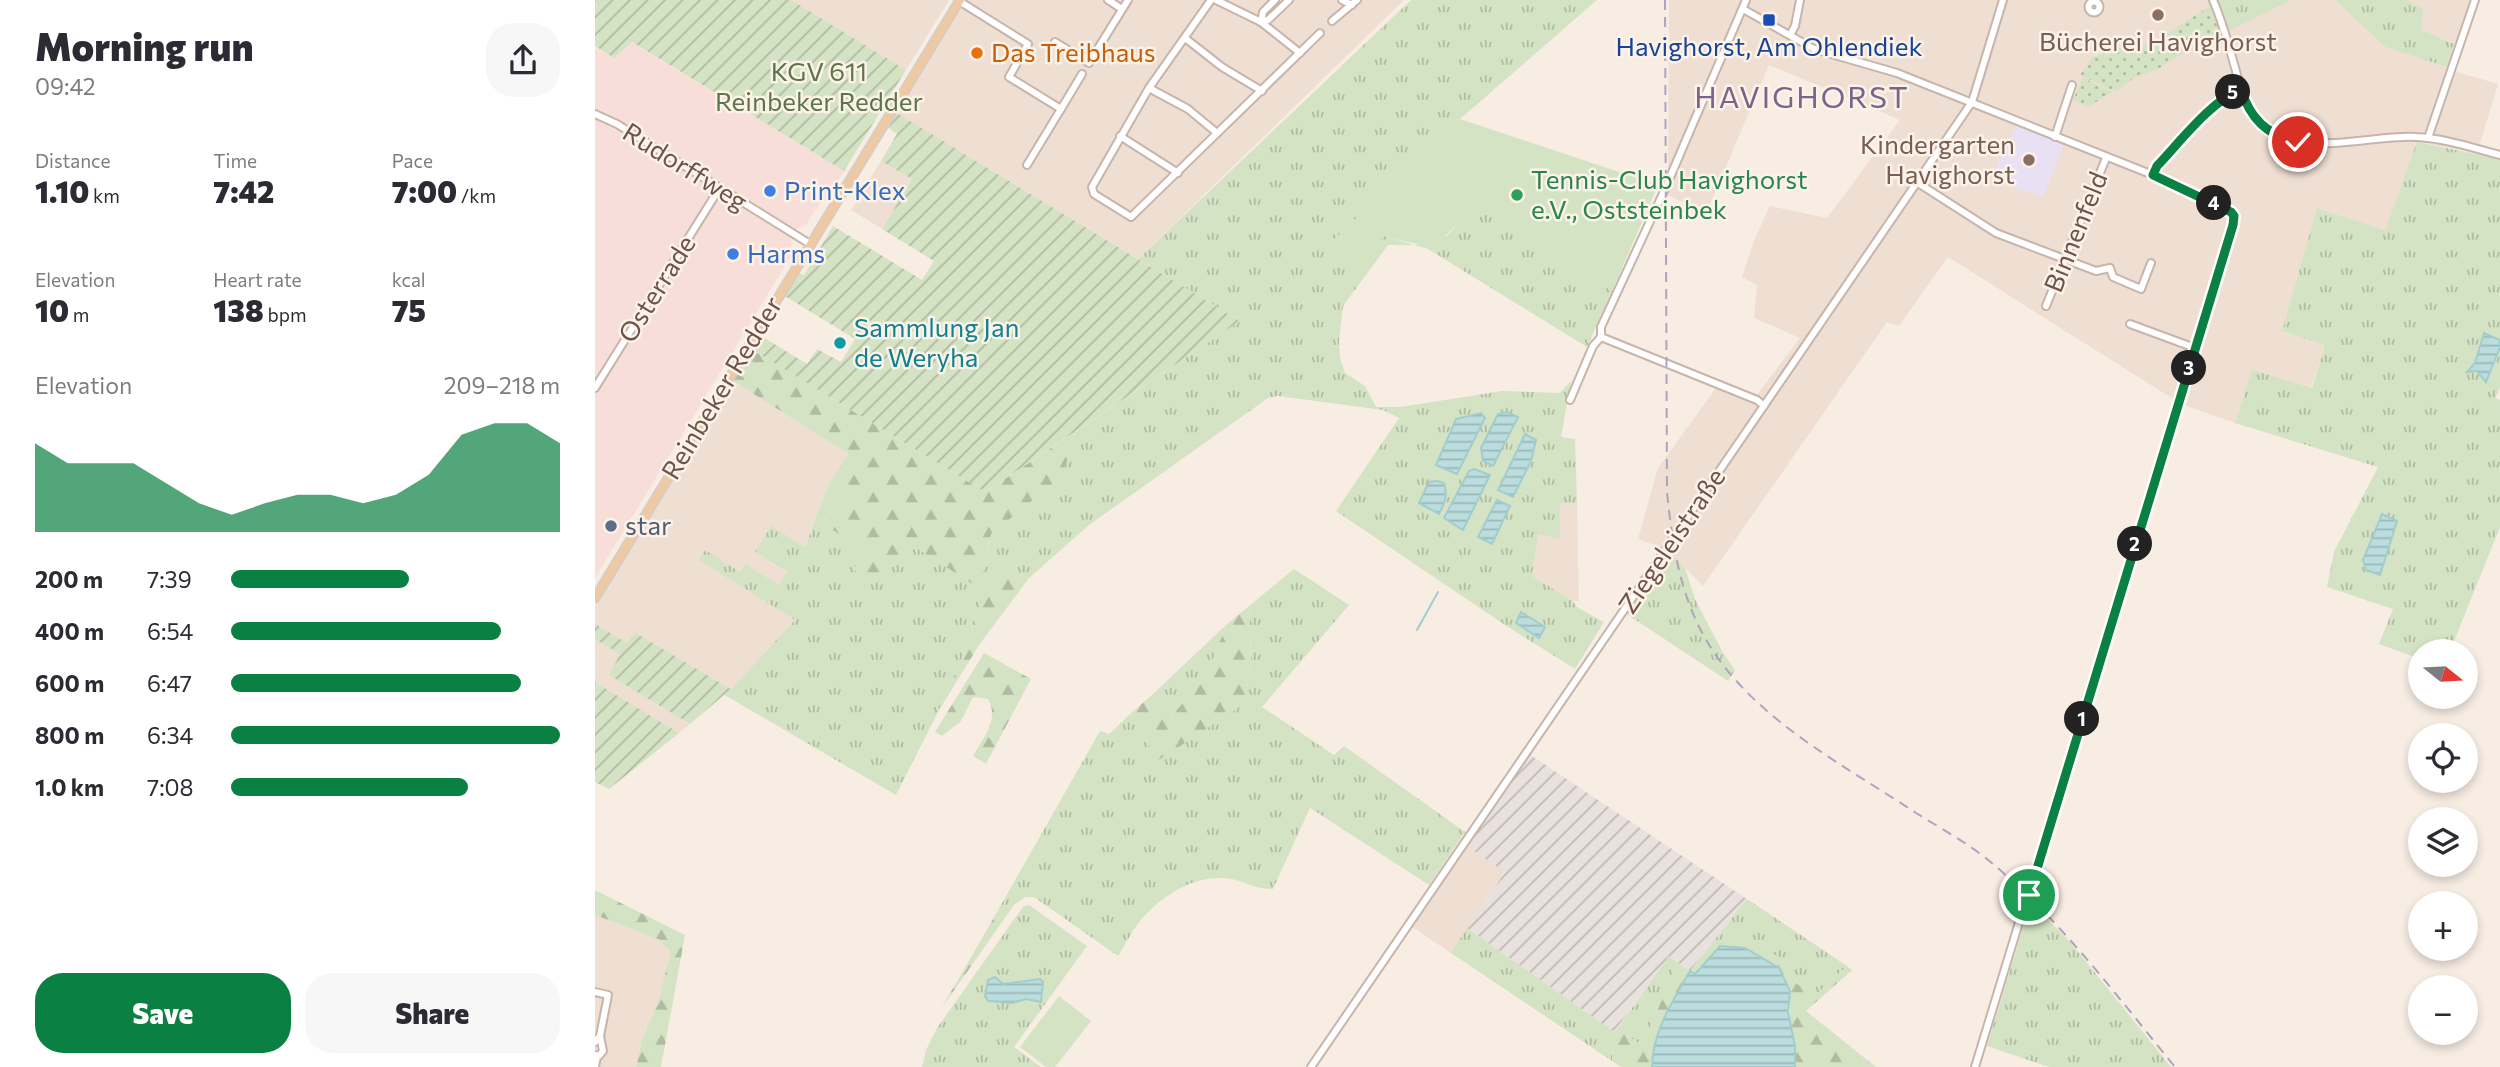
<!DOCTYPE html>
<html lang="en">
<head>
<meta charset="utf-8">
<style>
	body { margin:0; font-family:Commissioner,sans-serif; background:#f7f7f7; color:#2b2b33; height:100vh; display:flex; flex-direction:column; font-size:26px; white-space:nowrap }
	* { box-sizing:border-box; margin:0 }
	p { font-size:23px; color:#7c7c81 }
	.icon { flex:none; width:38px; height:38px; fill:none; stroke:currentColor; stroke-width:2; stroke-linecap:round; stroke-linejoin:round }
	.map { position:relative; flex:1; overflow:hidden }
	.details { display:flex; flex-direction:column; background:#fff; width:595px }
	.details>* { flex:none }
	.needle { width:46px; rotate:108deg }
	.fabs { position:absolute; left:1813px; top:639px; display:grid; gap:14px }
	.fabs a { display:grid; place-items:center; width:70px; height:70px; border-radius:50%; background:#fff; box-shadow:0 4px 10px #0003; font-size:35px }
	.pin { position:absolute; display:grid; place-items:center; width:60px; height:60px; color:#fff; margin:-30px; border:4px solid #fff; border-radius:50%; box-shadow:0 2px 7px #0007 }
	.km { position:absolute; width:35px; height:35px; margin:-18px; border-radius:50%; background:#222; color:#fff; font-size:19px; line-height:35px; text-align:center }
	.round { display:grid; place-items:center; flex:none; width:74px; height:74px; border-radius:28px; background:#f7f7f7 }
	.summary { display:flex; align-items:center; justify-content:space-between; height:119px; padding:0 35px }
	h1 { font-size:38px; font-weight:800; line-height:52px }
	.figures { display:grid; grid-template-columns:repeat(3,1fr); gap:10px; height:119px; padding:7px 35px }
	.figures div { display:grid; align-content:center }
	.figures b { font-size:30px; font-weight:800 }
	.figures small { font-size:19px; font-weight:400 }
	.figures p { font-size:19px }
	.chart { height:196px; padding:14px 35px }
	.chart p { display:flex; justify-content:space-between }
	.chart svg { width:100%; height:126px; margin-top:7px; fill:#0b8043; opacity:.7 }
	.primary-button { display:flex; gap:14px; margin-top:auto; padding:14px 35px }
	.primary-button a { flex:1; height:80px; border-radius:28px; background:#0b8043; color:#fff; font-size:28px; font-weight:800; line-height:80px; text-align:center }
	.primary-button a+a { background:#f7f7f7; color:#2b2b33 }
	ul { padding:0 35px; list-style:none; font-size:23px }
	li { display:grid; grid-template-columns:112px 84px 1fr; align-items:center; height:52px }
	li i { height:18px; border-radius:9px; background:#0b8043 }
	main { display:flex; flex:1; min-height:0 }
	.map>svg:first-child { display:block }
	.residential { fill:#efded2 }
	.commercial { fill:#f7ded8 }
	.industrial { fill:url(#industrial-furrows) }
	.education { fill:#eae0f4 }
	.grass { fill:url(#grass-tufts); fill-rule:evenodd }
	.forest { fill:url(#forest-firs) }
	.park { fill:url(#park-dots) }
	.garden { fill:url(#garden-furrows) }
	.pitch { fill:#d4e3c4 }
	.water { fill:url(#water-rules); stroke:#a2cdcf; stroke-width:2 }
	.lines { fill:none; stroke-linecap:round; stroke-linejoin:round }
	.stream { stroke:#a2cdcf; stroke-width:2 }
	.minor-casing { stroke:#c7b5ac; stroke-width:10 }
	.major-casing { stroke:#d3ccca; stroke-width:11 }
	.minor { stroke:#fff; stroke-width:6 }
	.major { stroke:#eecaa4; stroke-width:8 }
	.rail { stroke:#afa4bf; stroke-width:2; stroke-dasharray:10 7; stroke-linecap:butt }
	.route-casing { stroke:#fff; stroke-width:14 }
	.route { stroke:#0b8043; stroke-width:9 }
	.education-dot { fill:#8d6e63; stroke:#fcf2e8; stroke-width:2.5 }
	.transit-dot { fill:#1a4fb4; stroke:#fcf2e8; stroke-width:2.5 }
	.food-dot { fill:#e8710a; stroke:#fcf2e8; stroke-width:2.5 }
	.shop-dot { fill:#3f7fe0; stroke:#fcf2e8; stroke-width:2.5 }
	.leisure-dot { fill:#2e9e5b; stroke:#fcf2e8; stroke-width:2.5 }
	.culture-dot { fill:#0f9aa8; stroke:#fcf2e8; stroke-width:2.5 }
	.service-dot { fill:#5c6f8a; stroke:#fcf2e8; stroke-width:2.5 }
	.labels { text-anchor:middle; stroke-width:5; stroke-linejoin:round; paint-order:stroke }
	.education-label { font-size:26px; fill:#785e54; stroke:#fcf2e8 }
	.transit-label { font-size:26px; fill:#164399; stroke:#fcf2e8 }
	.food-label { font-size:26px; fill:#c56008; stroke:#fcf2e8; text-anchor:start }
	.park-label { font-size:26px; fill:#5c764a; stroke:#fcf2e8 }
	.street-label { font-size:26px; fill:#6c544d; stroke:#fcf2e8 }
	.leisure-label { font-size:26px; fill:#27864d; stroke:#fcf2e8; text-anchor:start }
	.shop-label { font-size:26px; fill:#366cbe; stroke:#fcf2e8; text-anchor:start }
	.culture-label { font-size:26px; fill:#0d838f; stroke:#fcf2e8; text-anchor:start }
	.service-label { font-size:26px; fill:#4e5e75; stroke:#fcf2e8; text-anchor:start }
	.quarter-label { font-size:30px; letter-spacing:2px; fill:#796589; stroke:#fcf2e8 }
</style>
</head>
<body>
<main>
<section class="details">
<div class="summary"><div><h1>Morning run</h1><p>09:42</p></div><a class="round"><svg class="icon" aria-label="share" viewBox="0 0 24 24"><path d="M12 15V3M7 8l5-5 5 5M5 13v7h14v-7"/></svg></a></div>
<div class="figures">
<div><p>Distance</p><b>1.10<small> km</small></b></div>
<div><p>Time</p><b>7:42</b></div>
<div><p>Pace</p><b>7:00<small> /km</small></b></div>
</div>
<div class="figures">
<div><p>Elevation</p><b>10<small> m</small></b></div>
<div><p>Heart rate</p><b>138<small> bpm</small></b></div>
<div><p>kcal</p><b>75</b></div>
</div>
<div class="chart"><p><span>Elevation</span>209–218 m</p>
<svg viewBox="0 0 160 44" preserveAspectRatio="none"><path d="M0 44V13L10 20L20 20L30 20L40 27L50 34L60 38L70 34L80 31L90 31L100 34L110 31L120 24L130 10L140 6L150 6L160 13V44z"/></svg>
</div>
<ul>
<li><b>200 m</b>7:39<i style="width:54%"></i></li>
<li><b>400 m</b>6:54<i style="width:82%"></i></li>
<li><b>600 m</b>6:47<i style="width:88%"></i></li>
<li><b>800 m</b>6:34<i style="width:100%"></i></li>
<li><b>1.0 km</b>7:08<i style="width:72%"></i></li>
</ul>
<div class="primary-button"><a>Save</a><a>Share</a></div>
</section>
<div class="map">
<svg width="1905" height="1067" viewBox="0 0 1905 1067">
	<defs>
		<pattern id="industrial-furrows" width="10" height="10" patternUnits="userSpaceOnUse" patternTransform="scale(1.75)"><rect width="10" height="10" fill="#e8e1dd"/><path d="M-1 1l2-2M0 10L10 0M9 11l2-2" fill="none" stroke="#c0b9b5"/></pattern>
		<pattern id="grass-tufts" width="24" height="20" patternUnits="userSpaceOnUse" patternTransform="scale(1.75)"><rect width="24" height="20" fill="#d4e3c4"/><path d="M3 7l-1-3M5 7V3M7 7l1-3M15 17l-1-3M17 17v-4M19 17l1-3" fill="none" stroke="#b0bba1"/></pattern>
		<pattern id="forest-firs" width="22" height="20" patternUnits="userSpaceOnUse" patternTransform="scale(1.75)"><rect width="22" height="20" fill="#d4e3c4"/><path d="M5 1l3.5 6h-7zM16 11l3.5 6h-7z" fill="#b0bba1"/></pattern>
		<pattern id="park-dots" width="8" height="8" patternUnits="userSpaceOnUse" patternTransform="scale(1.75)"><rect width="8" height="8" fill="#d4e3c4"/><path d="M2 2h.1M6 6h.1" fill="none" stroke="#b0bba1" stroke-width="1.8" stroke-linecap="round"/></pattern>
		<pattern id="garden-furrows" width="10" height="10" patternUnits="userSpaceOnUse" patternTransform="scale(1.75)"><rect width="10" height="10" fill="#d4e3c4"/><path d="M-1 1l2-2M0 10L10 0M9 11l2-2" fill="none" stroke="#b0bba1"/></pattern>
		<pattern id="water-rules" width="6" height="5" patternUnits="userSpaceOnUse" patternTransform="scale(1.75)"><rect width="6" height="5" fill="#bbddde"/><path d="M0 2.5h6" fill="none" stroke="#9cb6b6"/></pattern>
	</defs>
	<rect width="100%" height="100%" fill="#f8ede3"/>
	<!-- residential -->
	<g class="residential">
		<path d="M196,0h158l-43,70z"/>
		<path d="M372,0h437l-266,259 -241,-146z"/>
		<path d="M1074,0h549l10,30 63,-30h44l50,47 62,20 7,-23 -33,-14 -14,-30h70l-23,71 44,13 -21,69 -60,-11 -32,88 -68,-22 -35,123 43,14 -14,43 -59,-18 -17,53 -54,-19 -233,-147 -49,69 -12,-4 -184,264 -35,-36 -30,-11 20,-71 63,-87 35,15 44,-58 -46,-20 3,-33 -15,-8 13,-39 15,-32 57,12 73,-98 -131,-55 -63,149 -38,-19z"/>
		<path d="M286,161l31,18 -30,50 -31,-19z"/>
		<path d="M138,381l117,73 -22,31 -24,63 -49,4 32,21 -8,12 -33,-21 -6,8 -34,-21 -6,9 95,60 -64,69 -97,-57 -7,11 -32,-19v-18z"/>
		<path d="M965,502l17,1 2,98h-6l-41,-25 6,-42z"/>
		<path d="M0,639l26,15 -12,21 81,49 -11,9 -84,-51z"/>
		<path d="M870,845l40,26 -54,82 -40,-27z"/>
		<path d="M0,915l69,26 8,10 -14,51 -16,38 -6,27h-41z"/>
	</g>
	<!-- commercial -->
	<path class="commercial" d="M36,42l213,129 -17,28 -9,7 -12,19 -8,3 -7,12 1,14 -197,324v-531l19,11z"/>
	<!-- industrial -->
	<path class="industrial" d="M934,754l218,145 -57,72 -21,-15 -55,76 -147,-104 38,-56 -40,-27z"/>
	<!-- education -->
	<path class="education" d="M1421,126l48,19 -21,52 -32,-11 -18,-12z"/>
	<!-- grass -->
	<g class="grass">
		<path d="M816,0h186l-137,119 -135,129 59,-12 30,9 33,-9 28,-31 137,86 -25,56 -159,-98 -14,-4h-26l-45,61 -4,35 1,16 5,16 20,13 11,21h24l102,-16 58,2 11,-12 -10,56 14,2 2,64h-17v36l-22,-5 -6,42 41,25 4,6 27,15 -29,47 -70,-44 -169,-114 63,-93 -16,-8 -105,-14 -10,2 -179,127 -60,53 -47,-6 9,-38 72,-58 12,-44 165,-111 -102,-62zM929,434l12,6 -24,57 -14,-8zM879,469l15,6 -26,55 -19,-12zM902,500l13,7 -19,37 -13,-7z"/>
		<path d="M1623,0h73l-63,31z"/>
		<path d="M1740,0h72l16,9 -2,21 33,14 -7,23 -62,-20z"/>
		<path d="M1822,142l83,17v181l-16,-7 -9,30 -6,9 8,-1 10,11 13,-35v41l-5,10 5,2v127l-50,124h-30v8l-41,-15 14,-35 -66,-22 7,-35 44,-85 -143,-44 17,-53 60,18 13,-43 -43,-14 35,-123 68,22z"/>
		<path d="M233,485l21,18 -29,17 47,32 1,30h3l44,-35 71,45 -13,27 -1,16 -34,77 -42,83 -173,-101 8,-5 64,-69 -96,-60 6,-10 35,22 6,-8 33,21 8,-13 -32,-20 16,-26 34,21z"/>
		<path d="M1073,550l17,18 10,31 27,52 13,19 -7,11 -103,-68z"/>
		<path d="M699,569l55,36 -87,102 72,48 10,-9 121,86 -36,53 -119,-77 -37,81c-20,0 -25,-7 -42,-10 -34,-6 -68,15 -90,41 -9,10 -15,24 -23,36l-84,-59h-9l-11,8 -17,7 103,-181 9,3 20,-19 21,31 1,19 94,-71 6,-37 -2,-51z"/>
		<path d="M632,624l-21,52 -38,44 -15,-26z"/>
		<path d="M1152,899l100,67 -29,27 -21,-9 -12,-21 -10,-8 -13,3 -17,-10 -25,-2 -26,28 -4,-3z"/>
		<path d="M1436,902l40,41 100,124h-122l-62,-21z"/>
		<path d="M434,905l58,41 -73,101 27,20h-119l4,-17 11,-22 83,-117 4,-5zM400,977l8,7 37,18 -14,-3 -14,4z"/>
		<path d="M872,928l147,104 -2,29 -161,-108z"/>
		<path d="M1074,956l8,6c-12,28 -21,56 -36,83l-24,-16z"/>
	</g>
	<!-- forest -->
	<g class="forest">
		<path d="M158,350l232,142 90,-60 -12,44 -72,58 -9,38 47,6 -50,67 -41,67 34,-77 1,-16 12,-27 -70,-45 -45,36 -17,-14 14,-17 -48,-31 30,-18 -21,-18 21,-31 -116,-73z"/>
		<path d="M654,606l2,51 -6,37 4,7 -98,64 -9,-7 8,-12 -21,-31 24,-21 16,25 37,-43 21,-52z"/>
		<path d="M389,653l47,26 -45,85 -13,-8c10,-18 27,-37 15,-57l-15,-2 -12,24 -19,15 -7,-4z"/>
		<path d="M0,890l90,45 -24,132h-25l6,-27 16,-38 13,-51 -8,-6v-4l-68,-26z"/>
		<path d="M419,905l-73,104 56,-97z"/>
		<path d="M1180,955l10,8 12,21 21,9 29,-27 5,4 -46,41 70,56h-81c0,-27 -8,-49 -5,-76l-28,-33z"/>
		<path d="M1082,962l13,9c-17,29 -37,62 -38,96h-31l-9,-6 2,-29 3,-3 24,16c15,-27 24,-55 36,-83z"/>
	</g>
	<!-- park -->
	<g class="park">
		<path d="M1615,6l9,25 -61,38 -23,8 -19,15 -36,-17 13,-18 29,-10h18l25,-12z"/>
		<path d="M1488,78l29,14 -24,15 -15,-7z"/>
	</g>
	<!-- garden -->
	<g class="garden">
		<path d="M0,0h196l115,70 -62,101 -212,-129 -18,16 -19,-12z"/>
		<path d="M302,113l343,208 -255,171 -232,-142 8,-14 46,28 10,-15 24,13 14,-23 -70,-43 13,-23 6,2 29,-49 89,54 12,-19 -52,-32 30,-50 -31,-18 16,-27 -9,-7z"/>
		<path d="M0,624l32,19 7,-11 97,57 -41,35 -81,-49 11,-21 -25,-15z"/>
		<path d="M0,682l84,51 -70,56 -14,-7z"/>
	</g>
	<!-- pitch -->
	<g class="pitch">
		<path d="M865,119l198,66 -46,106 -137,-85c-41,40 -32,46 -91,30l-29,33 -30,-21z"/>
		<path d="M464,996l32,25 -36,46h-9l-26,-20z"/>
	</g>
	<!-- water -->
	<g class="water">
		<path d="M1889,333l16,7v7l-14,35 -9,-11 -10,1 8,-9z"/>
		<path d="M912,412l11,5 -25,49 -10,-5 -2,-13 17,-34z"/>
		<path d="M886,413l4,5 -28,56 -21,-9 20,-46z"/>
		<path d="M930,434l11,6 -5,21 -18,36 -15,-7z"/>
		<path d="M879,469l16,6 -27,55 -19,-12 25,-47z"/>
		<path d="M842,481l7,2c4,12 1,20 -5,31l-20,-11 10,-21z"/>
		<path d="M902,500l13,6 -18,38 -14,-7z"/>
		<path d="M1787,514l15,7 -17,54 -14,-5 -3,-10z"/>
		<path d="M926,612l24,15 -6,11 -23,-15z"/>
		<path d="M1125,946l25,2 34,20 11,23 -2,21 7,34v21h-143c0,-34 21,-67 38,-96l5,3z"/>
		<path d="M400,977l8,7 37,-5 3,3 -2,20 -15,-3 -14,4 -24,-2 -3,-5 3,-16z"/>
	</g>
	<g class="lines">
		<!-- stream -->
		<path class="stream" d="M822,630l21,-38"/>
		<defs>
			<g id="minor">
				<path d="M513,0l14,9"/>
				<path d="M616,0l-62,88 -57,99 2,7 37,23 189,-184"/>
				<path d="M621,0l45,22 39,31"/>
				<path d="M680,0l-12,12 -2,10 7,-2 21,-20"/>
				<path d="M747,0l10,5"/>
				<path d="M1618,0c10,23 16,47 23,71 3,14 6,29 13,41 34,53 117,22 167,25 28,1 57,11 84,18"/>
				<path d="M364,1l69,43 -19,33 52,32 21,-35"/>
				<circle cx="1499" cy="7" r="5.5"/>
				<path d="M1148,9l71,40 83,24 256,102 78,37 3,4 -259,851"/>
				<path d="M737,21l25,-21"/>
				<path d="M1195,35l5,-9 5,-26"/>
				<path d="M590,38l37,29 40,24"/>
				<path d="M460,42l34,21 39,-63"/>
				<path d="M554,88l39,21 29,24"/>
				<path d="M0,114l22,10 193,120"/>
				<path d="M525,136l58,37"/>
				<path d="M1460,137l17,-52"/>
				<path d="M1833,138l47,-138"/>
				<path d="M432,165l34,-56"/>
				<path d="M1558,175l4,-9c23,-24 53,-64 84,-77"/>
				<path d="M1323,183l78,50 100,38 14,-3 3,9 28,12 10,-26"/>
				<path d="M1451,306l60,-148"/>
				<path d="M1535,324l65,24"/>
				<path d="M1006,337l156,63 7,6"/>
				<path d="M0,388l124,-199"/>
				<path d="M975,400l23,-54 8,-9v-10l64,-138 81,-189"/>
				<path d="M0,992l13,3 -8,41 -5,6"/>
				<path d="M0,1055l4,1 4,-5 -3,-15"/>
				<path d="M0,1067l2,-11"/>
				<path d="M716,1067l661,-965 31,-102"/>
			</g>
			<path id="major" d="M0,598l365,-598"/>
		</defs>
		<!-- minor casing -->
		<use href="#minor" class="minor-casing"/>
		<!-- major casing -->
		<use href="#major" class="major-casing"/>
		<!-- minor -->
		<use href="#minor" class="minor"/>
		<!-- major -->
		<use href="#major" class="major"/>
		<!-- rail -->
		<path class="rail" d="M1070,0l2,492c4,39 9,77 23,114 38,101 142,151 226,207 24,15 50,29 71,46 73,60 129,136 188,208"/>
	</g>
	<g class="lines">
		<defs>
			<path id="route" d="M1434,895l204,-670 1,-9 -3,-4 -78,-37 4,-9c23,-24 53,-64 84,-77 9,30 26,46 57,53"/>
		</defs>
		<!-- route casing -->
		<use href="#route" class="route-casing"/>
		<!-- route -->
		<use href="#route" class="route"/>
	</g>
	<!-- markers -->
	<g class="education-dot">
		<circle cx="1563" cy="15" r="7"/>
		<circle cx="1434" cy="160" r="7"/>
	</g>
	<rect class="transit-dot" x="1167" y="13" width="14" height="14" rx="3.5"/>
	<circle class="food-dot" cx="382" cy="53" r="7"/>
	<g class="shop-dot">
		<circle cx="175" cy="191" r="7"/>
		<circle cx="138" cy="254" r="7"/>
	</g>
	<circle class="leisure-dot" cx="922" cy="195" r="7"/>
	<circle class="culture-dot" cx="245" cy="343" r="7"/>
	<circle class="service-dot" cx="16" cy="526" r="7"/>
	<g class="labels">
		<!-- education labels -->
		<g class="education-label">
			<text x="1563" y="51">Bücherei Havighorst</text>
			<text x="1420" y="154" text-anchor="end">Kindergarten<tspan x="1420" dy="30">Havighorst</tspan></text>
		</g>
		<!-- transit labels -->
		<g class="transit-label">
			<text x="1174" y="56">Havighorst, Am Ohlendiek</text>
		</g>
		<!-- food labels -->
		<g class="food-label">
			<text x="396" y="62">Das Treibhaus</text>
		</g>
		<!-- park labels -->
		<g class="park-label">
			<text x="224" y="81">KGV 611<tspan x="224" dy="30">Reinbeker Redder</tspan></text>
		</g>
		<!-- street labels -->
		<g class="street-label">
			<text transform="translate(90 167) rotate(32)" y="9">Rudorffweg</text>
			<text transform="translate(1481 232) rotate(-68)" y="9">Binnenfeld</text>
			<text transform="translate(62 289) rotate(-58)" y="9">Osterrade</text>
			<text transform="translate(127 388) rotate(-59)" y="9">Reinbeker Redder</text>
			<text transform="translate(1077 541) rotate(-56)" y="9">Ziegeleistraße</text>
		</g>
		<!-- leisure labels -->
		<g class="leisure-label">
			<text x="936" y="189">Tennis-Club Havighorst<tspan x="936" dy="30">e.V., Oststeinbek</tspan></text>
		</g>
		<!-- shop labels -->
		<g class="shop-label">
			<text x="189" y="200">Print-Klex</text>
			<text x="152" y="263">Harms</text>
		</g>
		<!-- culture labels -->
		<g class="culture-label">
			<text x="259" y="337">Sammlung Jan<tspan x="259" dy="30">de Weryha</tspan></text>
		</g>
		<!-- service labels -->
		<g class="service-label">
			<text x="30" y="535">star</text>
		</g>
		<!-- quarter labels -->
		<g class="quarter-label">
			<text x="1207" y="108">HAVIGHORST</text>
		</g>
	</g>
</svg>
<div class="fabs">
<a><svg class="needle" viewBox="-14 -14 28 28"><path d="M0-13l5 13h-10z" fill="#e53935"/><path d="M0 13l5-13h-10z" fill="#7c7c81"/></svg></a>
<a><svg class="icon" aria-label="locate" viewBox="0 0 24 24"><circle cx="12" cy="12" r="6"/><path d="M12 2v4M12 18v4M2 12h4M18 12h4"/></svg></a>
<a><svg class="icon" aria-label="layers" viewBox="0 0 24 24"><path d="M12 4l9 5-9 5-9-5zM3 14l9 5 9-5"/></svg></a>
<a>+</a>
<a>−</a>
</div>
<div class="pin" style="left:1434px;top:895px;background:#1e9e55"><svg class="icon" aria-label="arrive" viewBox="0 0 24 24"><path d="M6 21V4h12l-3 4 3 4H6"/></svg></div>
<div class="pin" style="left:1703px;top:142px;background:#d93025"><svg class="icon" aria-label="check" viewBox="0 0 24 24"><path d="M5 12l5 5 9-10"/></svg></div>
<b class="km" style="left:1487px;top:719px">1</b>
<b class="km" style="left:1540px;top:544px">2</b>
<b class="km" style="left:1594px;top:368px">3</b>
<b class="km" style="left:1619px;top:203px">4</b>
<b class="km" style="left:1638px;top:92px">5</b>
</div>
</main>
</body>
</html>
